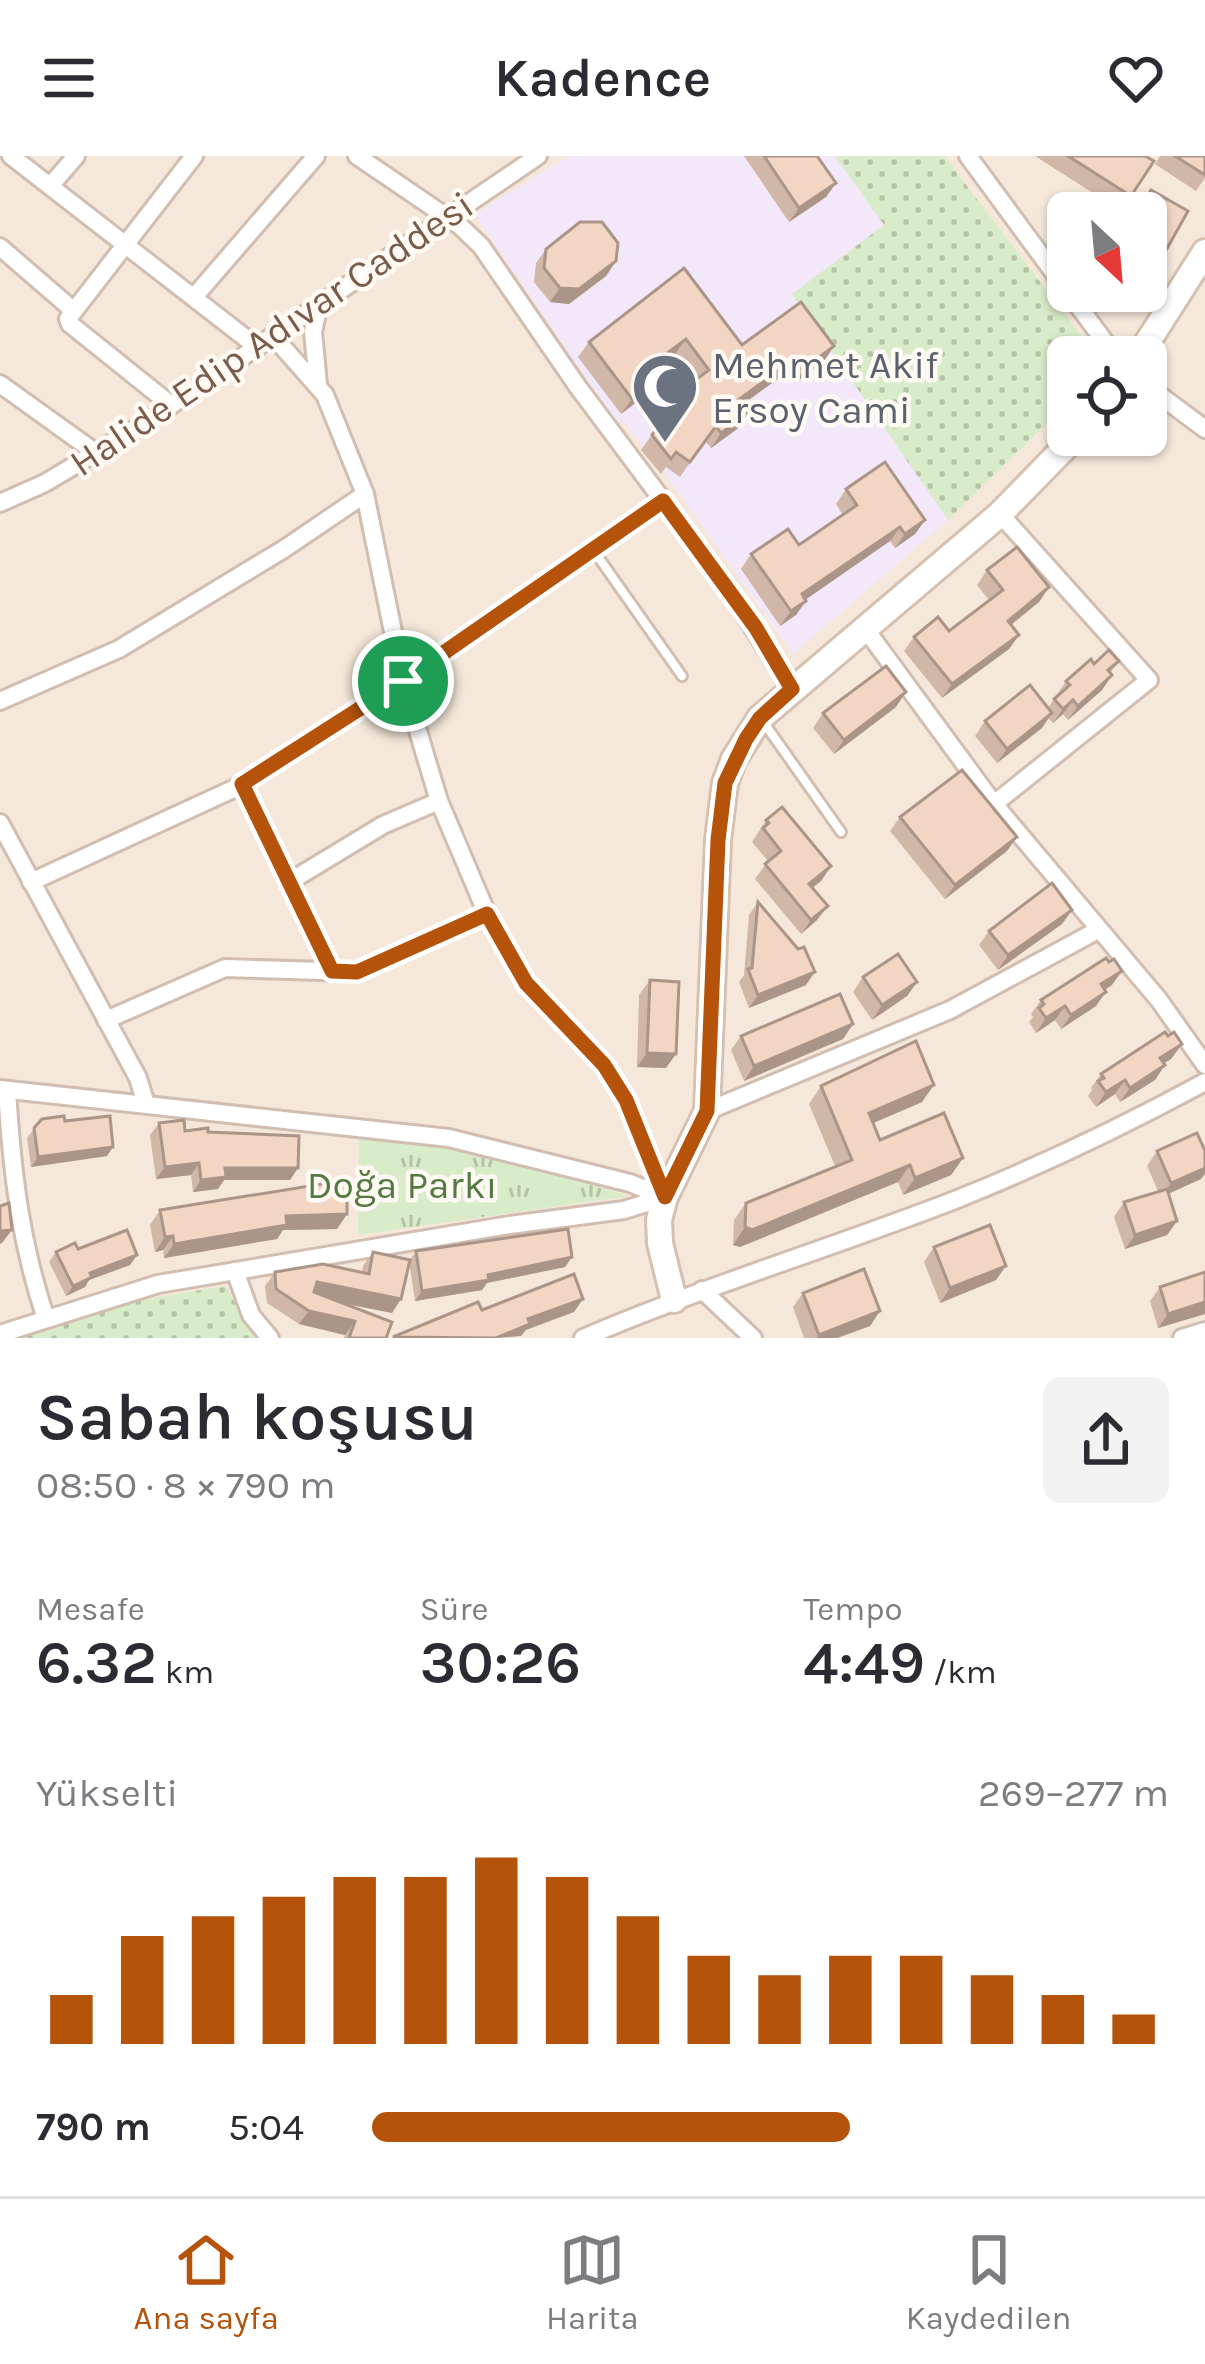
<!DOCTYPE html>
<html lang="tr">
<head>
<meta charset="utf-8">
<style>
	body { margin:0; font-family:Karla,sans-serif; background:#f2f2f3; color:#2b2b33; height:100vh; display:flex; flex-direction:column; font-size:45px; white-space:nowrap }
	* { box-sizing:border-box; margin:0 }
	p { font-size:39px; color:#7c7c81 }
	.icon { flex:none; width:66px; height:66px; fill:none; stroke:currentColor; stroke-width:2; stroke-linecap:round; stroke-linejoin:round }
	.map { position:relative; height:1182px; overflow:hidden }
	.side { display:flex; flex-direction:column; background:#fff; flex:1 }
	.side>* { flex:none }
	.needle { width:78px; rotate:154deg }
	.buttons { position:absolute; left:1047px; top:36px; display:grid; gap:24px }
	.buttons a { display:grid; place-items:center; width:120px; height:120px; border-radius:18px; background:#fff; box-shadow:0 3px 9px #0004; font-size:60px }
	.pin { position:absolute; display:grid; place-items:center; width:102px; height:102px; color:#fff; margin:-51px; border:6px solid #fff; border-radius:50%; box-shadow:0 3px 12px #0007 }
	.round { display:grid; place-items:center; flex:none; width:126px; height:126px; border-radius:18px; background:#f2f2f3 }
	.overview { display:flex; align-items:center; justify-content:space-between; height:204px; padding:0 36px }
	h1 { font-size:66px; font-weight:600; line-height:90px }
	.figures { display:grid; grid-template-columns:repeat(3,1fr); gap:18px; height:204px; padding:12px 36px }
	.figures div { display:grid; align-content:center }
	.figures b { font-size:60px; font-weight:600 }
	.figures small { font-size:33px; font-weight:400 }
	.figures p { font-size:33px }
	.chart { height:336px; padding:24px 36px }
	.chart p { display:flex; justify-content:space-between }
	.chart svg { width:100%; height:216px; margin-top:12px; stroke:#b45309; stroke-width:6 }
	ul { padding:0 36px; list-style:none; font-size:39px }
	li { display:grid; grid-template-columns:192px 144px 1fr; align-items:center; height:90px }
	li i { height:30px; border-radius:15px; background:#b45309 }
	header { display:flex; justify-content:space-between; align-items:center; height:156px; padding:0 36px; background:#fff; font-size:54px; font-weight:600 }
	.tabs { display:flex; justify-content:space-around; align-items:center; height:168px; border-top:3px solid #e1e1e2; background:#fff; font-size:33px; color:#7c7c81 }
	.tabs a { display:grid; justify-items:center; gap:6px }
	.tabs .selected { color:#b45309 }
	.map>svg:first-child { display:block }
	.residential { fill:#f5e8da; fill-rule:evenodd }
	.education { fill:#f3e8fa }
	.grass { fill:url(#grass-dots) }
	.park { fill:url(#park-tufts) }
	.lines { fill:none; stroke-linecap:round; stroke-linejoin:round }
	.lane-casing { stroke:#d1beb0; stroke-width:14 }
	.street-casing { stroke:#d1beb0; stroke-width:22 }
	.secondary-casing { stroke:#d6c0b0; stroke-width:30 }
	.lane { stroke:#fff; stroke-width:8 }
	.street { stroke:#fff; stroke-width:16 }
	.secondary { stroke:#fff; stroke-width:24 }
	.wall { fill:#d1b7a8 }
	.shaded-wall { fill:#aa9588 }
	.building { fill:#f3d5c3; stroke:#aa9588; stroke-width:3 }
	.route-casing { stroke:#fff; stroke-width:24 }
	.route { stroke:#b45309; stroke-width:15 }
	.labels { text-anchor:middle; stroke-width:9; stroke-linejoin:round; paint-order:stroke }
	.street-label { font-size:39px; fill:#7a5c4d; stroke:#fffaf3 }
	.worship-label { font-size:39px; fill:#5b616d; stroke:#fffaf3; text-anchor:start }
	.park-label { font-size:39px; fill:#537a41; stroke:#fffaf3 }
</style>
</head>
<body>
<header><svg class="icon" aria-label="menu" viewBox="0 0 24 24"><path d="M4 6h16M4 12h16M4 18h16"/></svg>Kadence<svg class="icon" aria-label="heart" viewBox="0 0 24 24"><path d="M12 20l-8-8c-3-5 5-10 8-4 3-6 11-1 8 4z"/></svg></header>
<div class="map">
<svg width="1205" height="1182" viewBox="0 0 1205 1182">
	<defs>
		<pattern id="grass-dots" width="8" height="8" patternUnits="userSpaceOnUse" patternTransform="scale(3)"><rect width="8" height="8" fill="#d8ecc9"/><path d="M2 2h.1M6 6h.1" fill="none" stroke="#b4c2a5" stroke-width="1.8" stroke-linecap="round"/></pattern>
		<pattern id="park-tufts" width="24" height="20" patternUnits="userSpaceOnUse" patternTransform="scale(3)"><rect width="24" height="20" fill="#d8ecc9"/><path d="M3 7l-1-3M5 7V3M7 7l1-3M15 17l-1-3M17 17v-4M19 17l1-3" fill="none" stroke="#b4c2a5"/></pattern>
	</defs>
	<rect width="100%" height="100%" fill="#fdf6ec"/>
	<!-- residential -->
	<path class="residential" d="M0,0h1205v1182h-1205zM1068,57h78v78h-78zM1068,201h78v78h-78z"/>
	<!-- education -->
	<path class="education" d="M569,0h266l49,69 -91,69 155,226 -155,134 -130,-183 3,-4 -23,-19 -19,-27 -6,4 -144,-211z"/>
	<!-- grass -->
	<g class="grass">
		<path d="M835,0h109l138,181v20h-14v46l-120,117 -156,-226 92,-69z"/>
		<path d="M226,1130l16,31 18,21h-241l107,-36z"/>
	</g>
	<!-- park -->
	<path class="park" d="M359,981c93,7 181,30 269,59l-270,39z"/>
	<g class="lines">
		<defs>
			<g id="lane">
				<path d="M594,395l88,125"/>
				<path d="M762,564l79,112"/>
			</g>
			<g id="street">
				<path d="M11,0l246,191"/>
				<path d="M357,0l103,70 21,20 97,141 148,198 66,104"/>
				<path d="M968,0l148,201"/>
				<path d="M51,29l25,-29"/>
				<path d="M0,91l74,64 120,-155"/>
				<path d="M194,141l122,-141"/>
				<path d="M74,155l-6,8 2,5 101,81"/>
				<path d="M273,180l52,59 40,99 38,187 36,120 48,113 39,69 78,82 21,35 40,97"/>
				<path d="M0,228l96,69"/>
				<path d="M318,228l-5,-52 6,-28"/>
				<path d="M1146,229l59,44"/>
				<path d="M0,347l45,-20 97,-58 396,-269"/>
				<path d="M864,471l130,177 165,196 46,65"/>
				<path d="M0,545l119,-52 165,-100 81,-55"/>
				<path d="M242,629l90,186"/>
				<path d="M994,648l155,-124 -149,-166"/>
				<path d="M0,667l138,255 8,26"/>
				<path d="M31,726l211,-97 161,-104 260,-180"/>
				<path d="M289,726l94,-57 56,-24"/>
				<path d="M106,864l119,-52 132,4 130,-58"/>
				<path d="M0,933l449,49 181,45 35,14"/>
				<path d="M7,934c5,82 13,151 39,229"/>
				<path d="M707,955l243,-101 148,-80"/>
				<path d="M235,1115l16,44 19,23"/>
				<path d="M702,1134l51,48"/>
				<path d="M0,1178l158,-50 352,-59 114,-15 41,-13"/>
				<path d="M583,1182c122,-52 248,-90 372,-138 85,-34 169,-74 250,-118"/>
				<path d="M1182,1182l23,-7"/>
			</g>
			<g id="secondary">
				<path d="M1138,201l67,-105"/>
				<path d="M674,1144l-14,-57 -1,-23 6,-23 42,-86 11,-271 7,-57 9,-24 26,-41 240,-204 77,-79"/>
			</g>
		</defs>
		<!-- lane casing -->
		<use href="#lane" class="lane-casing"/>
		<!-- street casing -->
		<use href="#street" class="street-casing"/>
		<!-- secondary casing -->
		<use href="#secondary" class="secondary-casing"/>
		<!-- lane -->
		<use href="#lane" class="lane"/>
		<!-- street -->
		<use href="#street" class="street"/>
		<!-- secondary -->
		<use href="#secondary" class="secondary"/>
	</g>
	<!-- wall -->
	<g class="wall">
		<path d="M744,0h73l19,27 -10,14 -37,25z"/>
		<path d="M1035,0h110l9,5 -33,50z"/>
		<path d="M1160,0h45v22l-9,13 -41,-27z"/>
		<path d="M546,93l70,12 -10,15 -37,28 -19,-2 -16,-20 2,-19z"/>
		<path d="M684,112l58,77 92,1 -10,15 -29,22 -8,-11 -45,33 6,9 -11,15 -26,19 -6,-7 -25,36 -14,-10 -5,7 -20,-24 45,-63 9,-7 -20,-26 -33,24 -4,23 -17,13 -43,-57 11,-15z"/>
		<path d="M1095,135h48l-14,19z"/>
		<path d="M846,333l79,31 -10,14 -20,14 -5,-7 -85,59 -9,15 -16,11 -39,-57 10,-15 48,-9 44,-30 -7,-11z"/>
		<path d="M987,414l62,17 -10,15 -28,23 8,10 -10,14 -67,49 -38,-47 10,-14 35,-6 40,-31 -12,-15z"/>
		<path d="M1119,505l-9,12 2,2 -10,15 -34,30 -5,-6 -10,9 -5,-5 -6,10 -45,35 -22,-27 10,-15 63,-13 18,-27 28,-17z"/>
		<path d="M896,551l-62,47 -21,-26 10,-15z"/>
		<path d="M900,661l107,34 -62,48 -55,-68z"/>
		<path d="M766,664l65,46 -10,15 -9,7 5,32 -16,14 -46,-55 13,-18 -16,-19z"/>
		<path d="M758,746l48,83 -57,23 -10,-26 5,-7 5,-60z"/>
		<path d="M1072,754l-10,14 -64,46 -19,-25 10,-14z"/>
		<path d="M863,821l54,5 -10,14 -35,24 -19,-28z"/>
		<path d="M650,824l16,88 -29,-1 2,-72z"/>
		<path d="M1112,829l-8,5 -8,16 -35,23 -6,-9 -19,13 -7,-11 4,-5 -2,-3 10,-14z"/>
		<path d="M853,868l-10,15 -99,42 -13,-31 10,-14z"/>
		<path d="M1168,880l14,8 -11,15 -7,4 -9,17 -35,22 -5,-8 -19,13 -8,-11 4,-6 -1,-2 10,-14z"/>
		<path d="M821,930l101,16 -49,21 7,17 83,18 -12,17 -48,20 -5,-13 -158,65 -7,-2 1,-25 12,-17 89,-37 -26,-62z"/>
		<path d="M42,963l65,37 -76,11 -4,-29z"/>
		<path d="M159,967l26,8 23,1 90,36 -8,12h-66l-6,9 -25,3 -2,-17 -35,4 -6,-44z"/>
		<path d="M1157,995l44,28 -33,15 9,27 -10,14 -42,14 -11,-32 10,-15 34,-11 -11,-25z"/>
		<path d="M160,1054l187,4 -10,15 -54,1 -6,9 -113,19 -1,-8 -8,2 -5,-27z"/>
		<path d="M934,1091l62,33 -56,23 -16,-41z"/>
		<path d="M78,1093l59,6 -7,10 -41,15 -4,7 -19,9 -17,-34 7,-10z"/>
		<path d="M416,1095l156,6 -7,10 -78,16 -5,7 -67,11 -6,-40 -17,52 -49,-10 43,35h-42l1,-3 -46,-11 -32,-21 -2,-17 10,-14 87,1 1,-7 10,-14 36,9z"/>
		<path d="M1205,1116v42l-47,14 -8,-27 10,-14z"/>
		<path d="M803,1137l77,18 -10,15 -33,12h-33l-11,-31z"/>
	</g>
	<!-- shaded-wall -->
	<g class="shaded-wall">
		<path d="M836,27l-10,14 -37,25 10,-14z"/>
		<path d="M616,105l-10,15 -37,28 -19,-2 10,-14z"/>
		<path d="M686,183l-11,15 -47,35 11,-15z"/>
		<path d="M834,190l-10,15 -29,22 10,-15z"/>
		<path d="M797,201l-10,15 -59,43 10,-15z"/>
		<path d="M649,230l-11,15 -17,13 11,-15z"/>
		<path d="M748,258l-11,15 -26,19 10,-15z"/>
		<path d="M925,364l-10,14 -20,14 10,-14z"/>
		<path d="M900,371l-10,14 -98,68 10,-15z"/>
		<path d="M1049,431l-10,15 -41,33 10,-14z"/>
		<path d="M806,445l-10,14 -16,11 11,-15z"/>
		<path d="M1019,479l-10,14 -67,49 10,-14z"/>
		<path d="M1112,519l-10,15 -34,30 10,-14z"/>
		<path d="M906,536l-10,15 -62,47 10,-14z"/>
		<path d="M1073,544l-10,14 -10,9 10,-14z"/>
		<path d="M1052,557l-10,15 -45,35 10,-14z"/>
		<path d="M1017,681l-10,14 -62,48 10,-14z"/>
		<path d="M831,710l-10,15 -22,17 10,-14z"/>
		<path d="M828,750l-11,14 -16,14 10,-14z"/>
		<path d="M1072,754l-10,14 -64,46 10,-15z"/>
		<path d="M1122,815l-10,14 -21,14 10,-15z"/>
		<path d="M815,816l-9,13 -57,23 9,-13z"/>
		<path d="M917,826l-10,14 -35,24 10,-15z"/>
		<path d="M1106,836l-10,14 -35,23 10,-14z"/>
		<path d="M1065,850l-10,14 -19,13 10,-15z"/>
		<path d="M853,868l-10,15 -99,42 10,-15z"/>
		<path d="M1182,888l-11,15 -21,13 10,-14z"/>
		<path d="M647,897l29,1 -10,14 -29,-1z"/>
		<path d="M1165,909l-10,15 -35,22 10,-14z"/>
		<path d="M1125,924l-10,14 -19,13 10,-15z"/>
		<path d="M934,929l-12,17 -65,28 12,-17z"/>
		<path d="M113,991l-6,9 -76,11 7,-10z"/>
		<path d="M963,1002l-12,17 -48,20 12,-17z"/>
		<path d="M199,1007l-8,12 -35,4 9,-12z"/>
		<path d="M910,1009l-12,17 -158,65 -7,-2 12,-18z"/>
		<path d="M225,1012h73l-8,12h-66l-6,9 -25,3 8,-12z"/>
		<path d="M1205,1012v6l-4,5 -40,18 10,-14z"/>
		<path d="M347,1058l-10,15 -54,1 -6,9 -113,19 10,-14 112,-28z"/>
		<path d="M1177,1065l-10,14 -42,14 10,-14z"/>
		<path d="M12,1074l-10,13 -2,1v-13z"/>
		<path d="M173,1080l-10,14 -8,2 10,-15z"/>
		<path d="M137,1099l-7,10 -41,15 -4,7 -19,9 7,-10 17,-13z"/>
		<path d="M572,1101l-7,10 -78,16 -5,7 -67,11 7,-10z"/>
		<path d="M1006,1110l-10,14 -56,23 10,-15z"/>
		<path d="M317,1126l84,17 -9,14 -85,-17z"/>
		<path d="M583,1143l-9,13 -48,18 -5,6 -25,2 32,-19z"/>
		<path d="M1205,1146v12l-47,14 10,-14z"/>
		<path d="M309,1155l46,10 -10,14 -46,-11z"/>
		<path d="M880,1155l-10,15 -33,12h-21l3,-3z"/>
	</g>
	<!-- building -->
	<g class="building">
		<path d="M764,0h53l19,27 -37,25z"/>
		<path d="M1068,0h77l9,5 -23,35z"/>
		<path d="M1175,0h30v19z"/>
		<path d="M1151,34l37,21 -42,75v-73h-8z"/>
		<path d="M580,66h22l16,21 -2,18 -37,28 -19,-1 -16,-20 2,-19z"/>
		<path d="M684,112l58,77 59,-43 33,44 -29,22 -8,-11 -59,43 10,14 -27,19 -5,-7 -26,36 -14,-10 -5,7 -19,-24 34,-48 23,-17 -23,-31 -47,35 10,12 -17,13 -43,-57z"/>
		<path d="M885,306l40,58 -20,14 -5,-7 -98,67 4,7 -15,10 -40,-57 37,-25 11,16 58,-40 -11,-16z"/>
		<path d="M1017,391l32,40 -41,34 11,14 -67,49 -38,-47 24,-20 11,14 54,-41 -16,-20z"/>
		<path d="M1109,494l10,11 -11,9 4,5 -34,31 -5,-6 -10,9 -9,-10 16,-14 -4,-4 25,-22 3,5z"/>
		<path d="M886,510l20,26 -62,48 -21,-27z"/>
		<path d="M1030,529l22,28 -45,36 -22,-28z"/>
		<path d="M962,614l55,67 -62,48 -55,-68z"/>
		<path d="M782,651l49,59 -22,18 19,22 -17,14 -46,-56 16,-13 -18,-23 6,-5 -3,-3z"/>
		<path d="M1052,727l20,27 -64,45 -19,-24z"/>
		<path d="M758,746l40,47 6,-2 11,25 -57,23 -10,-26 4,-1z"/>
		<path d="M898,798l19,28 -35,23 -19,-28z"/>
		<path d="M1106,802l3,4 5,-3 8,12 -21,13 5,8 -35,23 -6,-9 -19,12 -7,-10 5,-4 -3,-4z"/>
		<path d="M650,824l29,2 -3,72 -29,-1z"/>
		<path d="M840,838l13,30 -99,42 -13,-30z"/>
		<path d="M1165,876l3,4 6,-4 8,12 -22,14 5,7 -35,23 -5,-8 -19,12 -8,-11 6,-3 -3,-4z"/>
		<path d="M916,885l18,44 -65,28 11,27 64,-27 19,45 -48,20 -5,-13 -158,65 -7,-3 1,-24 106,-43 -31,-74z"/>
		<path d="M64,960l1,5 45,-5 3,31 -75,10 -4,-29 8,-9z"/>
		<path d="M184,964l1,11 23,-3v4l91,4 -1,32h-73l1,9 -25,3 -2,-17 -34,4 -6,-44z"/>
		<path d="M1197,977l8,18v17l-34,15 -14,-32z"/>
		<path d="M347,1024v34l-61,2 1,9 -113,19 -1,-8 -8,1 -5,-27z"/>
		<path d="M1167,1033l10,32 -42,14 -11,-33z"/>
		<path d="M9,1047l3,27 -12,1v-25z"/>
		<path d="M990,1069l16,41 -56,22 -16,-41z"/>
		<path d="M568,1073l4,28 -84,18 1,5 -67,11 -6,-40z"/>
		<path d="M127,1074l10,25 -47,18 2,4 -19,9 -17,-34 19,-9 3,6z"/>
		<path d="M373,1096l37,8 -9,39 -84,-17 -3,10 78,30 -6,16h-37l6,-17 -46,-10 -33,-22 -1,-17 48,-8 46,10z"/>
		<path d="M864,1113l16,42 -61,24 -16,-42z"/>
		<path d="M1205,1116v30l-37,12 -8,-27z"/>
		<path d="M574,1118l9,25 -55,20 2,5 -34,14 -103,-1 85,-35 4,8z"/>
	</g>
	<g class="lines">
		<defs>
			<path id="route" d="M663,345l93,127 36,61 -32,29 -14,21 -21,44 -7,57 -11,271 -42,86 -39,-97 -22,-35 -78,-82 -39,-69 -130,58 -25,-1 -90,-187 161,-103z"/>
		</defs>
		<!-- route casing -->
		<use href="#route" class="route-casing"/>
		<!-- route -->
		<use href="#route" class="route"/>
	</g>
	<!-- icons -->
	<defs>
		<symbol id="mosque-pin" viewBox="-11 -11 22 30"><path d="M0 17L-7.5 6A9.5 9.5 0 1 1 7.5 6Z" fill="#6b7280" stroke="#fffaf3"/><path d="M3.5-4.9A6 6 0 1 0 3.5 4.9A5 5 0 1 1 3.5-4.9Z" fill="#fff"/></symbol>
	</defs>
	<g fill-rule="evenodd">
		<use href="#mosque-pin" x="627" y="192" width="76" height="104"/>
	</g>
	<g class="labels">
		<!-- street labels -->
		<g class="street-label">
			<text transform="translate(271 177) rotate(-34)" y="14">Halide Edip Adıvar Caddesi</text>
		</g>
		<!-- worship labels -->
		<g class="worship-label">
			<text x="712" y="222">Mehmet Akif<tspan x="712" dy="45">Ersoy Cami</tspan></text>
		</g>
		<!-- park labels -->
		<g class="park-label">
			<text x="402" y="1042">Doğa Parkı</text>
		</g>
	</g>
</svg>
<div class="buttons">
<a><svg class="needle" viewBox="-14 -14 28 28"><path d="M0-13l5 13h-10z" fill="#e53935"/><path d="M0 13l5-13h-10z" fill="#7c7c81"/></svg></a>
<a><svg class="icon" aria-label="locate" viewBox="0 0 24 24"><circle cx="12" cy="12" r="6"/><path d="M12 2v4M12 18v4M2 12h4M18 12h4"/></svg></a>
</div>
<div class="pin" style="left:403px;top:525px;background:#1e9e55"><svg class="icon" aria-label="arrive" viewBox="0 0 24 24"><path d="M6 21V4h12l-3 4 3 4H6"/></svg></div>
</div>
<section class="side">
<div class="overview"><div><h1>Sabah koşusu</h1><p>08:50 · 8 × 790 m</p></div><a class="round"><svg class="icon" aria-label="share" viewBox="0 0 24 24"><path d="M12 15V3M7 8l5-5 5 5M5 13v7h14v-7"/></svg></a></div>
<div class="figures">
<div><p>Mesafe</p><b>6.32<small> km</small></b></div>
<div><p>Süre</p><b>30:26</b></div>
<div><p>Tempo</p><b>4:49<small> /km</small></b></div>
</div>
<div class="chart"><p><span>Yükselti</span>269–277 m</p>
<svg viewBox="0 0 160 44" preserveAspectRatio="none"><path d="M5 44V34M15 44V22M25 44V18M35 44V14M45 44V10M55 44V10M65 44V6M75 44V10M85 44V18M95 44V26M105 44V30M115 44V26M125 44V26M135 44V30M145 44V34M155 44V38"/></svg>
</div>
<ul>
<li><b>790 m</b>5:04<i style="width:60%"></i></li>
</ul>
</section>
<nav class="tabs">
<a class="selected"><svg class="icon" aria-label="home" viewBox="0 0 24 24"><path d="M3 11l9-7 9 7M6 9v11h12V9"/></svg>Ana sayfa</a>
<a><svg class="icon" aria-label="map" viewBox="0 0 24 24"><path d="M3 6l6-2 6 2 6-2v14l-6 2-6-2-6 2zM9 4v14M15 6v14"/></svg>Harita</a>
<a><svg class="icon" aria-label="saved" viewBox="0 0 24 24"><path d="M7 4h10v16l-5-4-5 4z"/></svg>Kaydedilen</a>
</nav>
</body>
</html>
